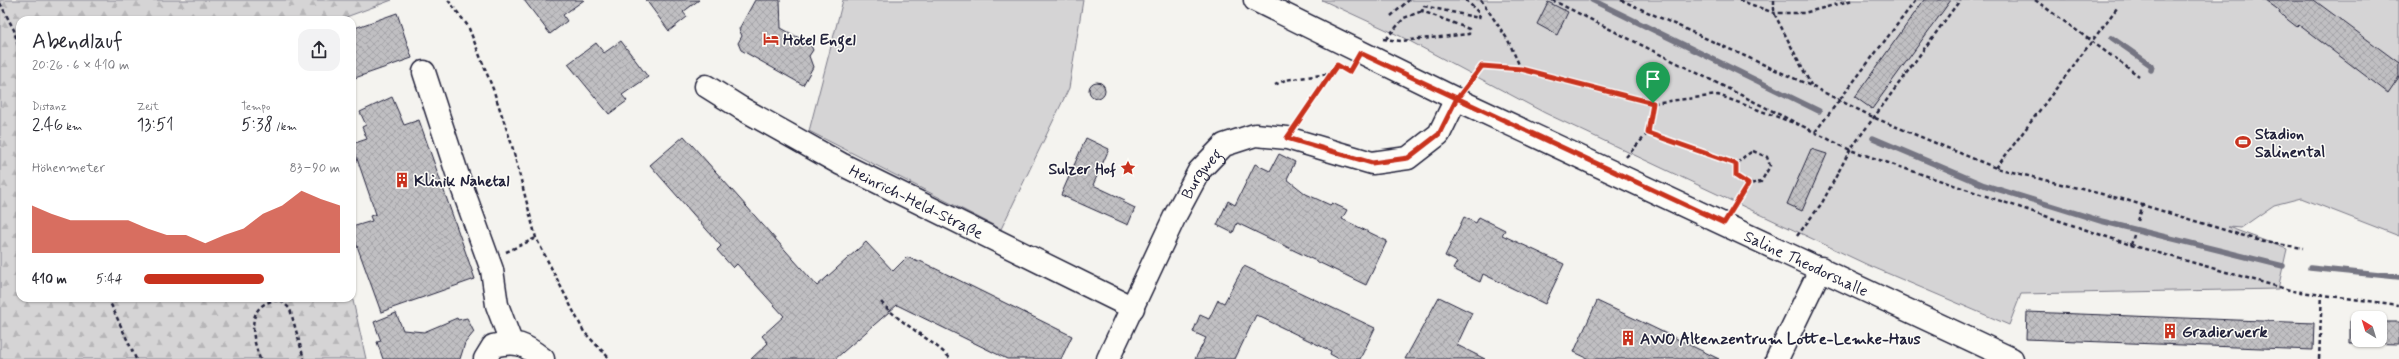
<!DOCTYPE html>
<html lang="de">
<head>
<meta charset="utf-8">
<style>
	body { margin:0; font-family:Mynerve,sans-serif; background:#f2f2f3; color:#2b2b33; height:100vh; display:flex; flex-direction:column; font-size:15px; white-space:nowrap }
	* { box-sizing:border-box; margin:0 }
	p { font-size:13px; color:#7c7c81 }
	.icon { flex:none; width:22px; height:22px; fill:none; stroke:currentColor; stroke-width:2; stroke-linecap:round; stroke-linejoin:round }
	.map { position:relative; flex:1; overflow:hidden }
	.sheet { position:absolute; left:16px; top:16px; width:340px; height:286px; display:flex; flex-direction:column; background:#fff; border-radius:12px; box-shadow:0 1px 3px #0004 }
	.sheet>* { flex:none }
	.needle { width:26px; rotate:322deg }
	.fabs { position:absolute; left:2351px; top:311px; display:grid; gap:8px }
	.fabs a { display:grid; place-items:center; width:36px; height:36px; border-radius:8px; background:#fff; box-shadow:0 1px 3px #0004; font-size:20px }
	.pin { position:absolute; display:grid; place-items:center; width:34px; height:34px; color:#fff; margin:-41px -17px; border-radius:50% 50% 50% 0; rotate:-45deg; box-shadow:0 0 4px #0007 }
	.pin .icon { rotate:45deg }
	.round { display:grid; place-items:center; flex:none; width:42px; height:42px; border-radius:12px; background:#f2f2f3 }
	.headline { display:flex; align-items:center; justify-content:space-between; height:68px; padding:0 16px }
	h1 { font-size:22px; font-weight:600; line-height:30px }
	.metrics { display:grid; grid-template-columns:repeat(3,1fr); gap:6px; height:68px; padding:4px 16px }
	.metrics div { display:grid; align-content:center }
	.metrics b { font-size:17px; font-weight:600 }
	.metrics small { font-size:11px; font-weight:400 }
	.metrics p { font-size:11px }
	.chart { height:112px; padding:8px 16px }
	.chart p { display:flex; justify-content:space-between }
	.chart svg { width:100%; height:72px; margin-top:4px; fill:#c8321e; opacity:.7 }
	ul { padding:0 16px; list-style:none; font-size:13px }
	li { display:grid; grid-template-columns:64px 48px 1fr; align-items:center; height:30px }
	li i { height:10px; border-radius:5px; background:#c8321e }
	.map>svg:first-child { display:block }
	.green { fill:#d5d4d5; stroke:#7c7b88 }
	.forest { fill:url(#forest-firs); stroke:#7c7b88 }
	.lines { fill:none; stroke-linecap:round; stroke-linejoin:round }
	.stream { stroke:#757582; stroke-width:5.5 }
	.building { fill:url(#building-cross-hatch); stroke:#22223b }
	.minor-casing { stroke:#22223b; stroke-width:25 }
	.major-casing { stroke:#22223b; stroke-width:25 }
	.path { stroke:#22223b; stroke-width:2.5; stroke-dasharray:4 3; stroke-linecap:butt }
	.minor { stroke:#fdfcf7; stroke-width:22 }
	.major { stroke:#fdfcf7; stroke-width:22 }
	.route-casing { stroke:#fff; stroke-width:8 }
	.route { stroke:#c8321e; stroke-width:5 }
	.labels { text-anchor:middle; stroke-width:3; stroke-linejoin:round; paint-order:stroke }
	.poi-label { font-size:16px; font-weight:bold; fill:#22223b; stroke:#fdfcf7; text-anchor:start }
	.street-label { font-size:16px; fill:#22223b; stroke:#fdfcf7 }
</style>
</head>
<body>
<div class="map">
<svg width="2399" height="359" viewBox="0 0 2399 359">
	<defs>
		<pattern id="forest-firs" width="22" height="20" patternUnits="userSpaceOnUse"><rect width="22" height="20" fill="#d5d4d5"/><path d="M5 1l3.5 6h-7zM16 11l3.5 6h-7z" fill="#b7b6b8"/></pattern>
		<pattern id="building-cross-hatch" width="8" height="8" patternUnits="userSpaceOnUse"><rect width="8" height="8" fill="#c0bfc2"/><path d="M0 0l8 8M0 8l8-8" fill="none" stroke="#a5a4a8"/></pattern>
	</defs>
	<rect width="100%" height="100%" fill="#f4f3ef"/>
	<filter id="ink" filterUnits="userSpaceOnUse"><feTurbulence type="fractalNoise" baseFrequency=".025" numOctaves="2"/><feDisplacementMap in="SourceGraphic" scale="8" xChannelSelector="R" yChannelSelector="G"/><feConvolveMatrix kernelMatrix="1 2 1 2 8 2 1 2 1" color-interpolation-filters="sRGB"/></filter>
	<g filter="url(#ink)">
		<!-- green -->
		<g class="green">
			<path d="M843,0h240l-14,88 -68,141 -192,-98z"/>
			<path d="M1322,0h1077v236l-98,-38 -27,7 -33,23 -13,-1 59,22 -9,40 -257,5 -12,31 -141,-60 -323,-152 -145,-77z"/>
		</g>
		<!-- forest -->
		<path class="forest" d="M0,0h392l-54,20h-318v278h332v-2l14,63h-366z"/>
		<g class="lines">
			<!-- stream -->
			<g class="stream">
				<path d="M1592,0l227,111"/>
				<path d="M2112,38l40,28 -1,4"/>
				<path d="M1873,138l111,47 117,36 182,45"/>
				<path d="M2310,268l89,9"/>
			</g>
		</g>
		<!-- building -->
		<g class="building">
			<path d="M524,0h60l-21,15 4,6 -17,13z"/>
			<path d="M646,0h53l-16,12 4,5 -18,14z"/>
			<path d="M755,0h25l1,28 29,16 3,6 -4,6 4,11 -10,18 -62,-35 -3,-7 4,-7 -3,-7z"/>
			<path d="M1924,0h27l-79,109 -17,-12z"/>
			<path d="M2265,0h49l85,63v14l-11,16 -89,-68 -2,2 -18,-14 1,-2z"/>
			<path d="M1548,2l20,10 -11,23 -20,-11z"/>
			<path d="M397,13l15,45 -60,21v-50z"/>
			<path d="M621,41l27,36 -26,18 5,6 -18,13 -41,-50 28,-21 8,10z"/>
			<circle cx="1097" cy="90" r="8"/>
			<path d="M392,97l12,28 15,-5 56,159 -94,33 -29,-80v-5l20,-6 -2,-5 6,-2 -24,-70 15,-5 -5,-12 4,-2 -6,-13z"/>
			<path d="M684,136l133,150 49,-44 27,29 14,-14 11,5v-2l154,76 -11,23h-54l-110,-54 -62,54h-84l17,-16 -6,-7 22,-20 -47,-52 -4,4 -16,-18 4,-4 -71,-81z"/>
			<path d="M1086,138l23,11 -16,36 32,15 -2,2 12,6 -7,17 -67,-30z"/>
			<path d="M1811,149l16,5 -25,57 -15,-7z"/>
			<path d="M1279,154l16,8 -8,17 19,15 24,11 2,-2 15,7 -5,9 45,22 -21,44 -129,-62 -4,10 -16,-8 11,-24 7,4 20,-41 15,7z"/>
			<path d="M1464,217l12,6 3,-6 26,13 -3,5 62,29 -19,40 -62,-30 -3,8 -27,-13 4,-7 -12,-6z"/>
			<path d="M1244,266l131,62 -15,31h-21l-9,-5 1,-3 -75,-36 -21,44h-40l11,-21 -13,-6 7,-17 9,4 9,-19 6,3z"/>
			<path d="M1439,297l33,16 -15,32 28,14h-80z"/>
			<path d="M1597,301l49,23 73,35h-130l-15,-7z"/>
			<path d="M2027,312l287,11 -1,27 -287,-11z"/>
			<path d="M396,313l7,17 21,2 33,-14 1,2 9,-2 7,14 -9,11 -5,16h-77l-6,-17 4,-1 -7,-19z"/>
			<path d="M2350,321h8v19h22v-18h19v22l-49,-1z"/>
		</g>
		<g class="lines">
			<defs>
				<g id="minor">
					<path d="M424,72l34,104 34,94 5,35 14,37"/>
					<path id="s1" d="M706,86l35,22 100,56 292,144"/>
					<path d="M485,359l8,-13c24,-6 31,-2 50,13"/>
					<path id="s2" d="M1108,359l67,-143 24,-45 25,-26 31,-10 32,3 85,25 36,-5 31,-24 17,-35"/>
					<path d="M1777,359l44,-91"/>
				</g>
				<g id="major">
					<path id="s3" d="M1255,0l201,99 556,260"/>
				</g>
			</defs>
			<!-- minor casing -->
			<use href="#minor" class="minor-casing"/>
			<!-- major casing -->
			<use href="#major" class="major-casing"/>
			<!-- path -->
			<g class="path">
				<path d="M448,0l20,26 25,63 18,53 25,96 48,94 26,27"/>
				<path d="M1481,0l27,40 13,29 132,34 65,-8 84,31"/>
				<path d="M1552,0l298,150 281,95 162,46 106,14"/>
				<path d="M1621,0l190,86 64,32 121,50 130,32 138,42 39,6"/>
				<path d="M1739,0l35,13h30l49,-13"/>
				<path d="M1774,0v13l37,72"/>
				<path d="M2035,0l104,76"/>
				<path d="M0,3l14,27 6,23"/>
				<path d="M1391,16l18,-16"/>
				<path d="M1383,39l18,2 68,-7v-5l-47,-18 2,-5 55,12 1,-4 -14,-14"/>
				<path d="M1386,39l18,-21 18,-7"/>
				<path d="M1468,84l14,-18 39,3"/>
				<path d="M1275,85l10,-5 44,-6 8,-9 12,7 2,-4"/>
				<path d="M1298,121l32,-48"/>
				<path d="M1815,132l101,-132"/>
				<path d="M1648,133l5,-30"/>
				<path d="M1753,151l14,6 3,9 -9,16 -13,2 -12,-8v-12l9,-8z"/>
				<path d="M1626,157l22,-24 88,31"/>
				<path d="M1996,168l121,-160"/>
				<path d="M1734,207l14,-23"/>
				<path d="M2138,221l5,-16"/>
				<path d="M1797,236l25,-33 28,-53 110,-150"/>
				<path d="M2131,245l3,-10"/>
				<path d="M506,252l30,-14"/>
				<path d="M108,298l28,61"/>
				<path d="M881,302c21,23 49,36 70,57"/>
				<path d="M260,359c-9,-24 -15,-58 21,-59l9,9 14,50"/>
				<path d="M2319,359l3,-66"/>
			</g>
			<!-- minor -->
			<use href="#minor" class="minor"/>
			<!-- major -->
			<use href="#major" class="major"/>
		</g>
	</g>
	<g class="lines" filter="url(#ink)">
		<defs>
			<path id="route" d="M1653,103l-132,-34 -39,-3 -26,34 -17,34 -31,24 -36,5 -85,-25 50,-73 12,7 11,-19 364,170 24,-39 -12,-8v-12l-88,-31 5,-30"/>
		</defs>
		<!-- route casing -->
		<use href="#route" class="route-casing"/>
		<!-- route -->
		<use href="#route" class="route"/>
	</g>
	<!-- icons -->
	<defs>
		<symbol id="hotel-bare" viewBox="-9 -9 18 18"><path d="M-6-4.5h1.5V1H6V5H4.5V3h-9V5H-6ZM-4 0a1.8 1.8 0 1 1 3.6 0ZM.5 0V-2.5h3Q6-2.5 6 0Z" fill="#c8321e" stroke="#fdfcf7" stroke-width="2.5" paint-order="stroke"/></symbol>
		<symbol id="stadium-bare" viewBox="-9 -9 18 18"><path d="M0-5a6.5 5 0 1 0 0 10a6.5 5 0 1 0 0-10ZM-3.5-1.8h7v3.6h-7Z" fill="#c8321e" stroke="#fdfcf7" stroke-width="2.5" paint-order="stroke"/></symbol>
		<symbol id="sight-bare" viewBox="-9 -9 18 18"><path d="M0-6L1.8-2.2L6-1.7L2.9 1.2L3.7 5.4L0 3.3L-3.7 5.4L-2.9 1.2L-6-1.7L-1.8-2.2Z" fill="#c8321e" stroke="#fdfcf7" stroke-width="2.5" paint-order="stroke"/></symbol>
		<symbol id="building-bare" viewBox="-9 -9 18 18"><path d="M-4-6H4V6H1V3H-1V6H-4ZM-2.5-4.3h1.7v1.8h-1.7ZM.8-4.3h1.7v1.8H.8ZM-2.5-1h1.7V.8h-1.7ZM.8-1h1.7V.8H.8Z" fill="#c8321e" stroke="#fdfcf7" stroke-width="2.5" paint-order="stroke"/></symbol>
	</defs>
	<g fill-rule="evenodd">
		<use href="#hotel-bare" x="760" y="28" width="22" height="22"/>
		<use href="#stadium-bare" x="2232" y="131" width="22" height="22"/>
		<use href="#sight-bare" x="1117" y="157" width="22" height="22"/>
		<use href="#building-bare" x="391" y="169" width="22" height="22"/>
		<use href="#building-bare" x="2159" y="320" width="22" height="22"/>
		<use href="#building-bare" x="1617" y="327" width="22" height="22"/>
	</g>
	<g class="labels">
		<!-- poi labels -->
		<g class="poi-label">
			<text x="783" y="45">Hotel Engel</text>
			<text x="2255" y="139">Stadion<tspan x="2255" dy="18">Salinental</tspan></text>
			<text x="1116" y="174" text-anchor="end">Sulzer Hof</text>
			<text x="414" y="186">Klinik Nahetal</text>
			<text x="2182" y="337">Gradierwerk</text>
			<text x="1640" y="344">AWO Altenzentrum Lotte-Lemke-Haus</text>
		</g>
		<!-- street labels -->
		<g class="street-label">
			<text dy="6" stroke="none"><textPath href="#s2" startOffset="208">Burgweg</textPath></text>
			<text dy="6" stroke="none"><textPath href="#s1" startOffset="240">Heinrich-Held-Straße</textPath></text>
			<text dy="6" stroke="none"><textPath href="#s3" startOffset="611">Saline Theodorshalle</textPath></text>
		</g>
	</g>
</svg>
<div class="fabs">
<a><svg class="needle" viewBox="-14 -14 28 28"><path d="M0-13l5 13h-10z" fill="#e53935"/><path d="M0 13l5-13h-10z" fill="#7c7c81"/></svg></a>
</div>
<div class="pin" style="left:1653px;top:103px;background:#1e9e55"><svg class="icon" aria-label="arrive" viewBox="0 0 24 24"><path d="M6 21V4h12l-3 4 3 4H6"/></svg></div>
<section class="sheet">
<div class="headline"><div><h1>Abendlauf</h1><p>20:26 · 6 × 410 m</p></div><a class="round"><svg class="icon" aria-label="share" viewBox="0 0 24 24"><path d="M12 15V3M7 8l5-5 5 5M5 13v7h14v-7"/></svg></a></div>
<div class="metrics">
<div><p>Distanz</p><b>2.46<small> km</small></b></div>
<div><p>Zeit</p><b>13:51</b></div>
<div><p>Tempo</p><b>5:38<small> /km</small></b></div>
</div>
<div class="chart"><p><span>Höhenmeter</span>83–90 m</p>
<svg viewBox="0 0 160 44" preserveAspectRatio="none"><path d="M0 44V15L10 20L20 24L30 24L40 24L50 24L60 29L70 33L80 33L90 38L100 33L110 29L120 20L130 15L140 6L150 11L160 15V44z"/></svg>
</div>
<ul>
<li><b>410 m</b>5:44<i style="width:61%"></i></li>
</ul>
</section>
</div>
</body>
</html>
